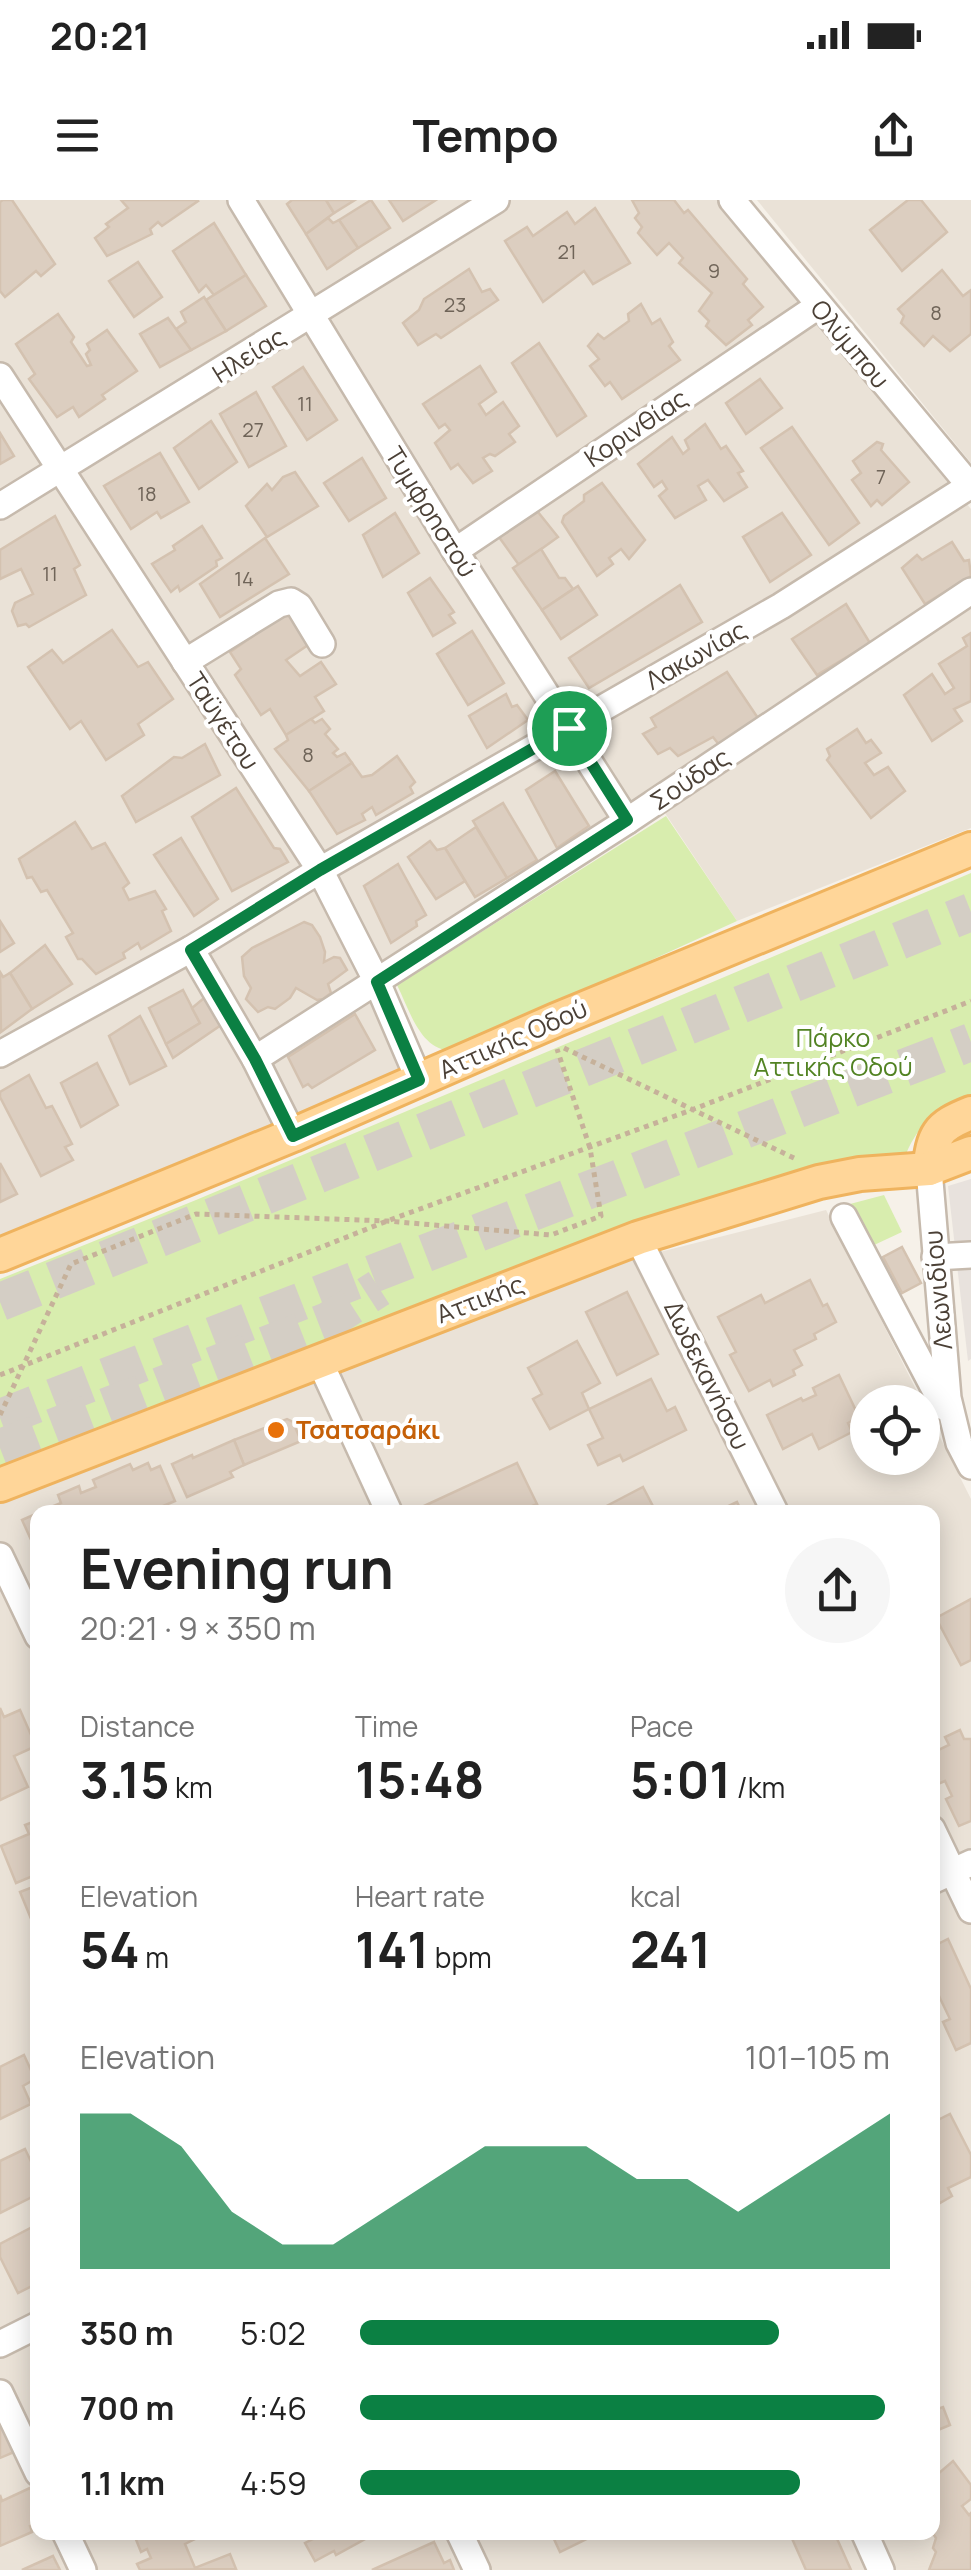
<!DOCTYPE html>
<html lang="en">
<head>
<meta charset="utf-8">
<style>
	body { margin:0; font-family:Manrope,sans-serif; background:#f6f6f6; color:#222; height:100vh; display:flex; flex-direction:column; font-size:38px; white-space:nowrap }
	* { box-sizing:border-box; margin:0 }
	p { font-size:32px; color:#767676 }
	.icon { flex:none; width:55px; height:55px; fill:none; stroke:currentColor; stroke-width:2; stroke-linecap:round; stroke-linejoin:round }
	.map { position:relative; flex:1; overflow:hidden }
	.side { position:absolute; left:30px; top:1305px; width:910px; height:1035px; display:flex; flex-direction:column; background:#fff; border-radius:20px; box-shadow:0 5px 25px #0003 }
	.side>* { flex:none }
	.tools { position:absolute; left:850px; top:1185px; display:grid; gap:20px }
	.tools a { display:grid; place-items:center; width:90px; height:90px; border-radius:50%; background:#fff; box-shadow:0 5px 25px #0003; font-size:50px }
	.pin { position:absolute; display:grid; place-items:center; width:85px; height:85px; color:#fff; margin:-42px; border:5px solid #fff; border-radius:50%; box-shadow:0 2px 10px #0007 }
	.round { display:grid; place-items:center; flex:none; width:105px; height:105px; border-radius:52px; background:#f6f6f6 }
	.head { display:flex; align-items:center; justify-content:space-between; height:170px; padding:0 50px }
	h1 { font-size:55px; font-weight:700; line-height:75px }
	.figures { display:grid; grid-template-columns:repeat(3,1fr); gap:15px; height:170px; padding:10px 50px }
	.figures div { display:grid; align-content:center }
	.figures b { font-size:50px; font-weight:700 }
	.figures small { font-size:28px; font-weight:400 }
	.figures p { font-size:28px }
	.chart { height:280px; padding:20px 50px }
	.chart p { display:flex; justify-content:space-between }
	.chart svg { width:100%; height:180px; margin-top:10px; fill:#0b8043; opacity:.7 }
	ul { padding:0 50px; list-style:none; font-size:32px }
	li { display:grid; grid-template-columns:160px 120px 1fr; align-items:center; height:75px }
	li i { height:25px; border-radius:12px; background:#0b8043 }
	.status { display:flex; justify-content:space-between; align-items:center; height:70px; padding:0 50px; background:#fff; direction:ltr }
	.status svg { height:28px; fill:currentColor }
	header { display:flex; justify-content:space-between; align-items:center; height:130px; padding:0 50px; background:#fff; font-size:45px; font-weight:700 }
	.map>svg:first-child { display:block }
	.residential { fill:#eae2d7; fill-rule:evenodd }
	.industrial { fill:#e8e2dd }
	.green { fill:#d8edae }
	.building { fill:#dccec0; stroke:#d4c2b0; stroke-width:2.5 }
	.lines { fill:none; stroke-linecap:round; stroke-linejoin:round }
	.highway-tunnel { stroke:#d4cec5; stroke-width:38; stroke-dasharray:38 19; stroke-linecap:butt }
	.minor-casing { stroke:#c6baad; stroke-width:30 }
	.major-casing { stroke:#efb35e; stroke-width:38 }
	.path { stroke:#c6b19a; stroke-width:5; stroke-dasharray:5 5; stroke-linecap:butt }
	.minor { stroke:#fff; stroke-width:25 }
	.major { stroke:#ffd699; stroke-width:32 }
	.route-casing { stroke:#fff; stroke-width:20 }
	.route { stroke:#0b8043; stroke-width:12 }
	.food-dot { fill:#e8710a; stroke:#fff; stroke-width:4 }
	.labels { text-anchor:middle; stroke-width:8; stroke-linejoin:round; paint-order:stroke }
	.number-label { font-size:20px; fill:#6f6458 }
	.street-label { font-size:25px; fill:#4b4036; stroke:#fff }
	.park-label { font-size:25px; fill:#528323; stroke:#fff }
	.food-label { font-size:25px; font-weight:bold; fill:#c56008; stroke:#fff; text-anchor:start }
</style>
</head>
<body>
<div class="status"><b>20:21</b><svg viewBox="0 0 49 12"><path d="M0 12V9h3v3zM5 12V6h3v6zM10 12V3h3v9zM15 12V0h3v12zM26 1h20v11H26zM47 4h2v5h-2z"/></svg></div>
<header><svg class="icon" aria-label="menu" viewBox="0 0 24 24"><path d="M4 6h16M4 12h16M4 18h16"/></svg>Tempo<svg class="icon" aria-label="share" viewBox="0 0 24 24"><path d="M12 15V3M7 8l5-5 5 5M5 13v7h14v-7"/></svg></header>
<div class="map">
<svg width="971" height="2370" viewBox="0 0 971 2370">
	<rect width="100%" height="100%" fill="#f6f1e9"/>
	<!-- residential -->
	<g class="residential">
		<path d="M0,0h719l252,309v319l-234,93 -86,-129 -286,179 37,94 -13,13 -389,167z"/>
		<path d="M757,0h214v263z"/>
		<path d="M826,1010l145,289v1071h-971v-1068l640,-245zM868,1202h54v56h-54zM38,1312h894v1020h-894z"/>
	</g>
	<!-- industrial -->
	<path class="industrial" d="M971,979v180l-3,2 -20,-175z"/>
	<!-- green -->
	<g class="green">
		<path d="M666,616l71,105 -285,130c-32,-1 -42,-40 -55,-66z"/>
		<path d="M971,673v223c-32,12 -51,25 -65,58l-101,17 -74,21 -731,276v-189l196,-79z"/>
		<path d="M884,995l18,37 -30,14 -22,-42z"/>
	</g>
	<!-- building -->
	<g class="building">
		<path d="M3,0h9l43,64 -14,12 -5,-5 -31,26 -5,-6v-89z"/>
		<path d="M121,0h76l1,1 -36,25 -4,-4 -8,7 2,5 -45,22 -12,-18 14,-11 -3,-3 22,-16z"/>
		<path d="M292,0h34l8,13 -28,21 -19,-30z"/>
		<path d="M326,0h29l-21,13z"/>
		<path d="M371,0l19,28 -32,20 -19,-28z"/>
		<path d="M389,0h47l-33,21z"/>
		<path d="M674,0l10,13 4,-3 59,69 -4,5 20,23 -15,13 4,5 -26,20 -20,-19 3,-5 -10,-10 13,-18 -33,-30 4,-5 -14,-15 -12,12 -19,-22 4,-6 -7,-9 4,-5 -7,-13z"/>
		<path d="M908,0h13l26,32 -45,39 -32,-41z"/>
		<path d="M595,8l35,55 -37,21 -9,-13 -41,31 -38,-61 22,-14 6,9 34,-24 8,12z"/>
		<path d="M328,18l5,5 6,-3 19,28 -31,21 -21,-35z"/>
		<path d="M214,23l32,52 -32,20 -8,-10 -7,7 -26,-41z"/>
		<path d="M138,62l24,35 -28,20 -25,-36z"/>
		<path d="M469,69l13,23 8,-3 8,11 -57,38 -5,-4 -18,11 -15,-22 16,-13 5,-11z"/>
		<path d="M942,70l21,26 8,-6v44l-21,17 -17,-15 -9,10 -23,-23 3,-7 -6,-7z"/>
		<path d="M246,75l20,31 -40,25 -20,-31z"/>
		<path d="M204,97l22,34 -35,19 -15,-21 10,-7 -5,-10z"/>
		<path d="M641,104l11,20 8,-5 13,23 -4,4 11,14 -58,39 -12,-17 -5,4 -15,-20 9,-7 -11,-13 10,-12 6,5 25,-18 -1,-7z"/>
		<path d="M58,114l16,23 -3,5 16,24 4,-1 -5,-11 4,-4 -3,-6 20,-14 30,41 -35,24 3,4 -26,18 -6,-10 -16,10 -28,-38 6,-5 -19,-30z"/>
		<path d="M168,118l23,32 -31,17 -20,-33z"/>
		<path d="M539,143l47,73 -29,20 -45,-73z"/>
		<path d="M480,166l16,26 -17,12 7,11 17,-13 16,24 -10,8 6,8 -20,14 -5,-2 -7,4 9,13 -19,12 -15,-19 -7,5 -16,-26 15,-13 -5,-6 -6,4 -16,-24z"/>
		<path d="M303,167l34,53 -30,20 -34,-53z"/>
		<path d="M760,179l22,29 -36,26 -20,-31z"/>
		<path d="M256,192l30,54 -37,21 -29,-53z"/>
		<path d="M211,221l26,41 -38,27 -25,-41z"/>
		<path d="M705,224l16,25 5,-3 17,25 -5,2 9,14 -23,14 -16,-21 -10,6 8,14 -31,18 -16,-22 8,-7 -5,-8 -8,6 -16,-23 34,-27 11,17 6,-5 -4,-9z"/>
		<path d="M792,227l67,96 -30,22 -68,-97z"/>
		<path d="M0,233l14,23 -14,8z"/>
		<path d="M877,242l6,2 -2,6 28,32 -27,23 -5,-5 -6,6 -19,-26 9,-7 -8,-12z"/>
		<path d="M160,253l29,49 -28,16 -4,-6 -26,17 -27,-43z"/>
		<path d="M362,258l24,40 -37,23 -25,-38z"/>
		<path d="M295,272l23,34 -51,31 -21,-31 21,-22 5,6 11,-13z"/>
		<path d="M602,283l43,57 -16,19 -8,-10 -12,9 4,6 -16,12 -35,-54 2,-6 20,-15v-6z"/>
		<path d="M538,312l20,25 -39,28 -20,-28z"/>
		<path d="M395,313l24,40 -36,24 -20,-42z"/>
		<path d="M782,313l29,42 -41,27 -27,-45z"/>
		<path d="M55,316l25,49 -6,4 12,26 -57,32 -3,-3 -8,2 -6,-15 3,-8 18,-9 -12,-25 -21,10v-29z"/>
		<path d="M202,326l20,32 -6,3 1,5 -37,25 -2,-5 -7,6 -19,-28 23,-14 -2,-4z"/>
		<path d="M265,338l24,36 -69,43 -20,-33z"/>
		<path d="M952,342l12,19 5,-1 2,16 -46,28 -23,-36 15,-13 5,5z"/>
		<path d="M541,349l18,29h6l8,11 -31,21 -29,-42z"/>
		<path d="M430,378l24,34 -5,3 6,8 -22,13 -25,-43z"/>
		<path d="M680,385l22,37 -113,66 -20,-30z"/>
		<path d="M578,386l19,29 -36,24 -19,-29z"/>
		<path d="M846,404l24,39 -53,32 -25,-36z"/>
		<path d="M289,411l25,30 -28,19 14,16 21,-14 15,22 -21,13 9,14 -38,24 -16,-26 -9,6 -26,-40 6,-6 -11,-17z"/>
		<path d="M112,430l26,37 10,-5 25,37 -35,25 6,11 -38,25 -25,-39 -11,8 -42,-62 24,-17 11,13z"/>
		<path d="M472,431l32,52 -36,22 -31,-51z"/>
		<path d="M971,433v68l-17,8 8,12 -30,20 -28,-46 28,-21 13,20 9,-6 -15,-24 28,-18 -4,-8z"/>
		<path d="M727,472l35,52 -42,22 -7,-9 -35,19 -8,-8 -12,6 -15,-20 13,-7 -5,-9z"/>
		<path d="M506,494l6,13 5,-2 11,15 -41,28 -18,-32z"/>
		<path d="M311,519l4,4 7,-4 8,10 -5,5 13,15 -5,4 4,4 8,-4 7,10 -43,28 -34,-42 13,-9 -2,-5z"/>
		<path d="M857,529l9,14 5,-3 10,13 -16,10 9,12 14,-8 17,24 -34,27 -44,-58 3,-4 -3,-7z"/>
		<path d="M205,544l15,31 -84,47 -14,-26 52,-39 8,1z"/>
		<path d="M397,556l18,26 -5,5 3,6 -37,22 -4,-8 -10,7 3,6 -28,14 -28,-43 43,-28 10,14 10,-2z"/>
		<path d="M555,571l34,55 -32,22 -31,-58z"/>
		<path d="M236,588l38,60 6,1 8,13 -56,29 -40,-74z"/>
		<path d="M503,603l34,57 -30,18 -34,-57z"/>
		<path d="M75,622l17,27 13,-6 24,40 -6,5 6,12 26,-9 11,18 -4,2 9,20 -30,18 -3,-6 -15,10 2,5 -29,16 -14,-15h-4l-12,-22 7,-4 -26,-43 -6,2 -9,-15 -5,1 -8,-19z"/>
		<path d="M476,627l31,51 -32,19 -30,-49z"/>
		<path d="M181,638l37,61 -24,17 -40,-61z"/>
		<path d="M430,641l7,9 8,-2 20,33 -29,18 -28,-42z"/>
		<path d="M398,664l28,51 -10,6 1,5 -26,17 -27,-57z"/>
		<path d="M0,721l14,22 -14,9z"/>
		<path d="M304,722l8,3 8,12 5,15 -1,10 10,-5 6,1 7,12 -19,14 3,9 -8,6 -6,1 -21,-12 -6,10 -15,11 -7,-2 -10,5 -12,-13 5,-11 -7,-12 -2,-19 10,-9z"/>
		<path d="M45,745l27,39 -40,25 -22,-36z"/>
		<path d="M0,772l3,5 7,-4 22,36 -31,23z"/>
		<path d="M183,790l17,33 -34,21 -17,-36z"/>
		<path d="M210,793l14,30 -51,35 -7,-14 34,-21 -8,-15z"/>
		<path d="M355,814l20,36 -63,38 -4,-4 -5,3 -15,-30z"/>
		<path d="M140,816l26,50 -36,18 -21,-48z"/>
		<path d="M97,863l21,42 -37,22 -20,-44z"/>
		<path d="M29,875l17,33 6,-2 20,38 -7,3 8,13 -32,16 -41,-79v-5z"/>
		<path d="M0,963l17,31 -17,8z"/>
		<path d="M902,1047l19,36 -19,10 -19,-36z"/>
		<path d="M810,1080l13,26 4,-2 9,18 -22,12 2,5 -22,11 8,15 -9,5 2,5 -22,11 -3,-6 -21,11 -19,-36 6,-3 -18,-35 43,-22 4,8z"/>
		<path d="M627,1092l31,62 -41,21 -31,-63z"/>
		<path d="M577,1141l23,42 -18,10 7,16 -39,20 -17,-30 9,-5 -14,-26z"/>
		<path d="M839,1175l20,42 -11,6 4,9 -33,17 -7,-15 -29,15 -16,-34 34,-17 2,3 13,-6 -3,-7z"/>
		<path d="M651,1179l16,32 8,-4 11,23 -63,31 -3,-6 -22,10 -10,-20 15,-7 -14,-29z"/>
		<path d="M287,1219l6,3 8,19 -57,24 -10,-25z"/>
		<path d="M234,1240l10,25 -14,7 3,5 -46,20 -15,-33 20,-9 1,3z"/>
		<path d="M148,1263l3,7 9,-4 15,35 -26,11h-110l22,-9 -3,-8 21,-9 2,7 15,-6 -3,-7 37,-16 3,6z"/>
		<path d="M517,1263l20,41 -19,8h-107z"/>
		<path d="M643,1287l13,25 9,-4 2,4h-72z"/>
		<path d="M737,1302l5,10h-26z"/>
		<path d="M38,1313v42l-16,-35z"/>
		<path d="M971,1399v61l-10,5 -25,-47z"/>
		<path d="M0,1508l4,9 16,-7 16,36 -22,10 14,31 -28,13z"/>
		<path d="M960,1530l4,9h7v82l-12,5 -13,-27 6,-3 -7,-15 -7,3 -6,-11v-20l17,-8 -4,-8z"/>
		<path d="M38,1620v61l-3,-6 -19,8 -15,-37 28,-12 -4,-9z"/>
		<path d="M38,1685v40l-4,1 -14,-34z"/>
		<path d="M948,1739l23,50v54l-15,7 -13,-28 7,-3 -12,-25 -6,3v-50z"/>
		<path d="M24,1855l11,24 -12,7 8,18 -31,15v-52z"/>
		<path d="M950,1914l21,41v22l-23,11 4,8 -12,7 -3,-6 -5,2v-76z"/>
		<path d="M25,1949l13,27v18l-38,19v-52z"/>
		<path d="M38,2024v59l-20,10 -18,-36v-13z"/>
		<path d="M943,2207l7,18 -17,7 2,5 -3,1v-27z"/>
		<path d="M0,2222l14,30 -14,6z"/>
		<path d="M953,2261l18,24v14l-9,7 7,9 2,-2v57h-42l7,-18 -3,-4 3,-10 -4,-6v-53z"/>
		<path d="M30,2288l8,17v18l-8,3 2,6 -32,14v-51l2,6z"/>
		<path d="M133,2332h67l1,4 -16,8 10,24 35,-14 6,15 -96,1 -3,-6 14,-6 -4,-9 -6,3z"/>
		<path d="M312,2332h66l-42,23 -2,-4 -19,10 -10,-18 10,-5z"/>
		<path d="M560,2332h41l-41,20 -7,-15z"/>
		<path d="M793,2332h41l17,38h-45l-16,-36z"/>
		<path d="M434,2342l10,21 6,-3 4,10h-82z"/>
		<path d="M53,2356l7,14h-38z"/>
	</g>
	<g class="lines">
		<!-- highway-tunnel -->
		<g class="highway-tunnel">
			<path d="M0,1102l971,-390"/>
			<path d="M0,1218l971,-376"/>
			<path d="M0,1248l328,-127 51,-33"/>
		</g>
		<defs>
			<g id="minor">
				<path d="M241,0l214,351 172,270"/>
				<path d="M732,0l239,287"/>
				<path d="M0,176l320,494 57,112 42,98"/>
				<path d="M0,306l496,-306"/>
				<path d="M455,351l363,-245"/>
				<path d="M185,462l94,-58 12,-3 8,5 23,38"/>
				<path d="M191,749l64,110 38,76"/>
				<path d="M0,854l191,-105 129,-79 461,-264 190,-121"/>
				<path d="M255,859l372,-238 344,-230"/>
				<path d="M929,969l19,229 11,45 12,23"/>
				<path d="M844,1017l100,190"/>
				<path d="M638,1038l137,274"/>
				<path d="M935,1057l36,-2"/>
				<path d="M319,1160l70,152"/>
				<path d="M0,1356l38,80"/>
				<path d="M932,1629l39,81"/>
				<path d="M932,1681l39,-18"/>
				<path d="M0,2144l38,-19"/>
				<path d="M0,2193l38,80"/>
				<path d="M65,2332l18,38"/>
				<path d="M459,2332l18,38"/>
				<path d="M864,2332l17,38"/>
			</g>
			<g id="major">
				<path d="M929,969c5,-35 7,-42 42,-56"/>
				<path d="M0,1055l293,-120 263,-115 415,-171"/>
				<path d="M0,1285l638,-247 181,-56 41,-8 69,-5 42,-16"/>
			</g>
		</defs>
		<!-- minor casing -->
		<use href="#minor" class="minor-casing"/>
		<!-- major casing -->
		<use href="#major" class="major-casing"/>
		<!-- path -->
		<g class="path">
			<path d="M564,848l234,112"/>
			<path d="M0,1175l387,-154 307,-112 277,-108"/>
			<path d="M0,1215l71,-151 125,-50 191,7 164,14 50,-19 -11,-68 -33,-99"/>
		</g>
		<!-- minor -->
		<use href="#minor" class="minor"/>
		<!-- major -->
		<use href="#major" class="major"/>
	</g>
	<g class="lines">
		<defs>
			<path id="route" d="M569,528l58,92 -250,162 42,98 -126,56 -38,-77 -64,-109 129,-80z"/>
		</defs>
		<!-- route casing -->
		<use href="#route" class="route-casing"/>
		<!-- route -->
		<use href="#route" class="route"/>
	</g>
	<!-- markers -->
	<circle class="food-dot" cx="276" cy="1230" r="10"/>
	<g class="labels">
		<!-- number labels -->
		<g class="number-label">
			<text x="567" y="59">21</text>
			<text x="714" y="78">9</text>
			<text x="455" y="112">23</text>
			<text x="936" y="120">8</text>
			<text x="305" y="211">11</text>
			<text x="253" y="237">27</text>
			<text x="881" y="284">7</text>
			<text x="147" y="301">18</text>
			<text x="50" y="381">11</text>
			<text x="244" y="386">14</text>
			<text x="308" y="562">8</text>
		</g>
		<!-- street labels -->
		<g class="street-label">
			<text transform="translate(850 144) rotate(50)" y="9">Ολύμπου</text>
			<text transform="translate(249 155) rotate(-32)" y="9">Ηλείας</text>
			<text transform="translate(636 228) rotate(-34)" y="9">Κορινθίας</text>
			<text transform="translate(431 312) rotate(58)" y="9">Τυμφρηστού</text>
			<text transform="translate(696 455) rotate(-30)" y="9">Λακωνίας</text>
			<text transform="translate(223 521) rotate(57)" y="9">Ταϋγέτου</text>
			<text transform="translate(690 579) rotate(-34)" y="9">Σούδας</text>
			<text transform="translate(513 839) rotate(-24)" y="9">Αττικής Οδού</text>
			<text transform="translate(938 1090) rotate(-95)" y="9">Λεωνιδίου</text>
			<text transform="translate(480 1099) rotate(-21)" y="9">Αττικής</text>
			<text transform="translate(707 1175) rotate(64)" y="9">Δωδεκανήσου</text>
		</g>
		<!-- park labels -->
		<g class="park-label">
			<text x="833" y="847">Πάρκο<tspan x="833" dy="29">Αττικής Οδού</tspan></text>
		</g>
		<!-- food labels -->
		<g class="food-label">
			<text x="296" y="1239">Τσατσαράκι</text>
		</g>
	</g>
</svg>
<div class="tools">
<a><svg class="icon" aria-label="locate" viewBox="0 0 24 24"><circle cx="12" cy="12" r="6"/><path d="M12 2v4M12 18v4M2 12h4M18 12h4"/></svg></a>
</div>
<div class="pin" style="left:569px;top:528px;background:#1e9e55"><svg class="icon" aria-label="arrive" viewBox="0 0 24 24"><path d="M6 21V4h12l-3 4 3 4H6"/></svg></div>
<section class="side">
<div class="head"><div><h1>Evening run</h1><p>20:21 · 9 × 350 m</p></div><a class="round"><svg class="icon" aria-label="share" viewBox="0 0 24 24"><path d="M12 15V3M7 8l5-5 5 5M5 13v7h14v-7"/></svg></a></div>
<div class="figures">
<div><p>Distance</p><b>3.15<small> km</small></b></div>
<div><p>Time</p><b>15:48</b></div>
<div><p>Pace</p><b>5:01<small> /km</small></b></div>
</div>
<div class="figures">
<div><p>Elevation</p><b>54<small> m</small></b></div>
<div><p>Heart rate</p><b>141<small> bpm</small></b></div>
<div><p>kcal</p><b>241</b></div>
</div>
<div class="chart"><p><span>Elevation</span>101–105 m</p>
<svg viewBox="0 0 160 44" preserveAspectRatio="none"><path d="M0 44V6L10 6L20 14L30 30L40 38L50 38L60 30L70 22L80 14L90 14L100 14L110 22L120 22L130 30L140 22L150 14L160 6V44z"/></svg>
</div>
<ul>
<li><b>350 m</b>5:02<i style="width:79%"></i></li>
<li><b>700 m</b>4:46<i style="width:99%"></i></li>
<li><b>1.1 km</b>4:59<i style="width:83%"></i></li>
</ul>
</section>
</div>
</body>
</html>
